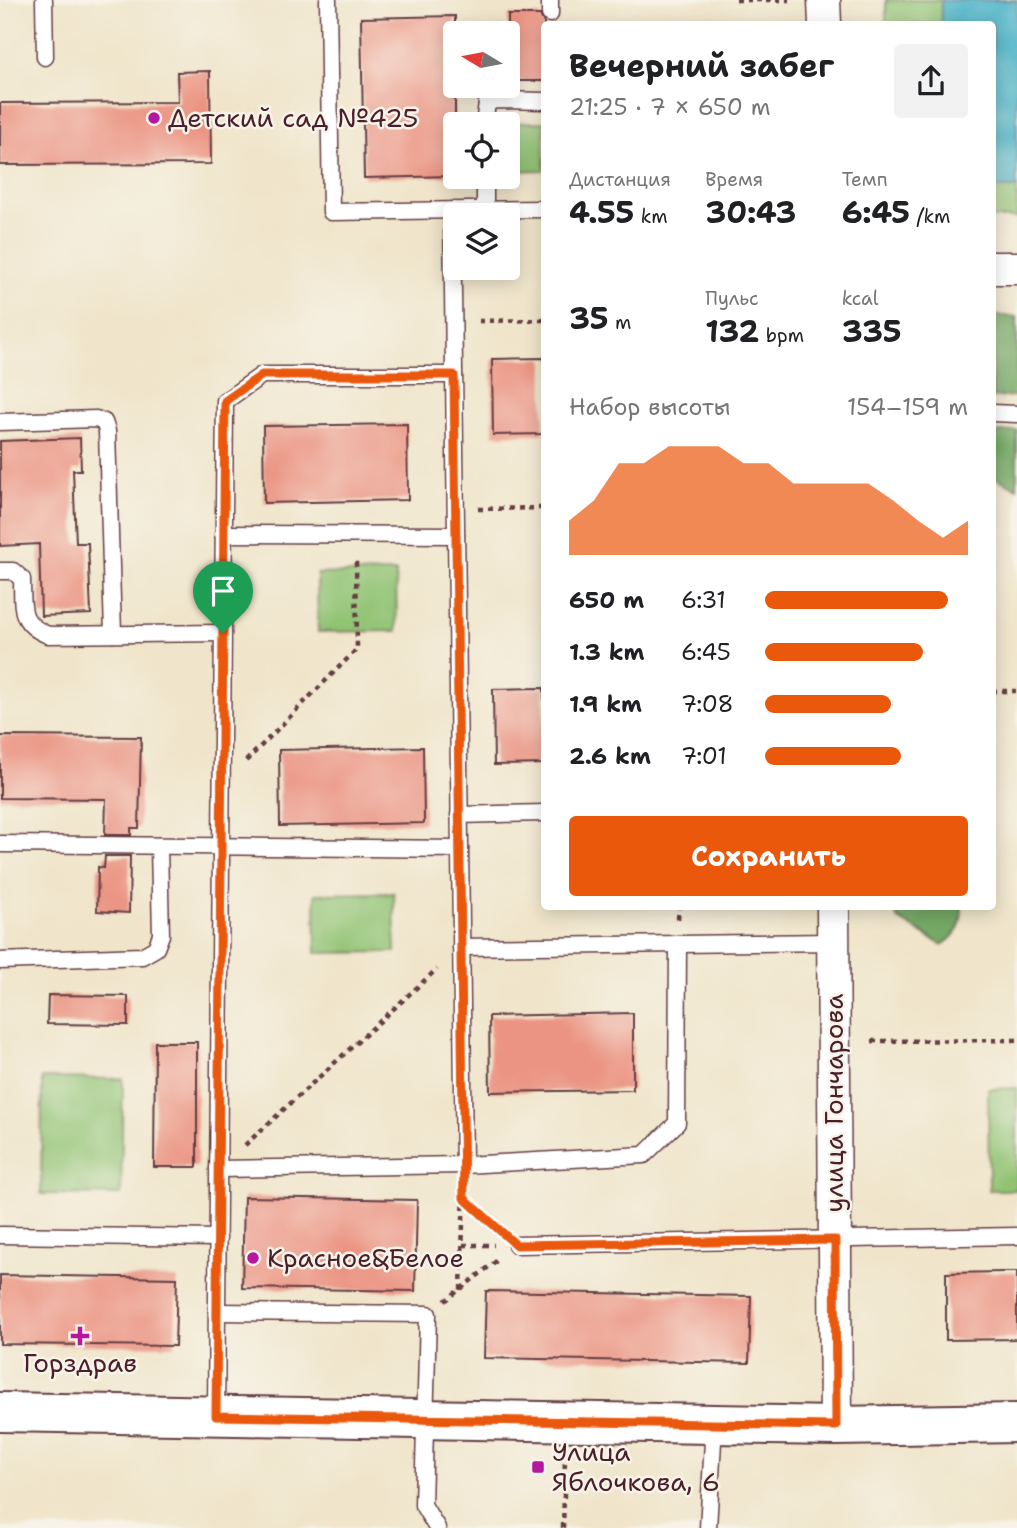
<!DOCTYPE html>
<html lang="ru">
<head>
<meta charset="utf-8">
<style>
	body { margin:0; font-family:"Shantell Sans",sans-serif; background:#f2f2f2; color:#202124; height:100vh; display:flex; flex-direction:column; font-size:26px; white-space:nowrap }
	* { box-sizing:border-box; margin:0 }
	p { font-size:23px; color:#757577 }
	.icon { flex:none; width:38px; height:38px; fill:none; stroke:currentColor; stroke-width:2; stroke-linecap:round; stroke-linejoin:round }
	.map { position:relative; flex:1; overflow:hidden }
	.panel { position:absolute; left:541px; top:21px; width:455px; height:889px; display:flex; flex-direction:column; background:#fff; border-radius:7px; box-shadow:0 4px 18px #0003 }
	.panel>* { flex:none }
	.needle { width:46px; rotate:280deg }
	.fabs { position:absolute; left:443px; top:21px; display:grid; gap:14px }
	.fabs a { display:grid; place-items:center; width:77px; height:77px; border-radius:7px; background:#fff; box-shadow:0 4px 18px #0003; font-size:35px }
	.pin { position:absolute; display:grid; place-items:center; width:60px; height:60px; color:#fff; margin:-72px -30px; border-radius:50% 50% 50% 0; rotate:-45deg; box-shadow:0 0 7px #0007 }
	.pin .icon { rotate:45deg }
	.round { display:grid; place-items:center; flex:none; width:74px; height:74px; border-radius:7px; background:#f2f2f2 }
	.overview { display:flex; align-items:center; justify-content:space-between; height:119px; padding:0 28px }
	h1 { font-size:32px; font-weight:700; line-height:52px }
	.stats { display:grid; grid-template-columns:repeat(3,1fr); gap:10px; height:119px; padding:7px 28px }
	.stats div { display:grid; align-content:center }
	.stats b { font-size:30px; font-weight:700 }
	.stats small { font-size:19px; font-weight:400 }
	.stats p { font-size:19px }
	.chart { height:196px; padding:14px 28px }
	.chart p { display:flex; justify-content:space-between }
	.chart svg { width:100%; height:126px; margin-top:7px; fill:#ea580c; opacity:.7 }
	.cta { display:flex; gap:14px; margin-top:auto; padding:14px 28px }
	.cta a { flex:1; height:80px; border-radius:7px; background:#ea580c; color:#fff; font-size:28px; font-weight:700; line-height:80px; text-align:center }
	ul { padding:0 28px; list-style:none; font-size:23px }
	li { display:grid; grid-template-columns:112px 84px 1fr; align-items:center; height:52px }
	li i { height:18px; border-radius:9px; background:#ea580c }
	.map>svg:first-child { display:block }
	.green { fill:#91c373; stroke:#6e714f; stroke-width:2 }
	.forest { fill:#74a965; stroke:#5f6448; stroke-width:2 }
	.water { fill:#49b2c7; stroke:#4a6879; stroke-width:2 }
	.building { fill:#eb9483 }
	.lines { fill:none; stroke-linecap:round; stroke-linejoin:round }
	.service-casing { stroke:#633d43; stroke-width:19 }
	.minor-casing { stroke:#633d43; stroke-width:35 }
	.tertiary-casing { stroke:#633d43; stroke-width:42 }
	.path { stroke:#633d43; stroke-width:4.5; stroke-dasharray:5 5; stroke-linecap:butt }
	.service { stroke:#fff; stroke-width:16 }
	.minor { stroke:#fff; stroke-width:32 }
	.tertiary { stroke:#fff; stroke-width:38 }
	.route-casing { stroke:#fff; stroke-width:14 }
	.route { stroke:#ea580c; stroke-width:9 }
	.poi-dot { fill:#b5179e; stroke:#f7f3e8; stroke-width:2.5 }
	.labels { text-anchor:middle; stroke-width:5; stroke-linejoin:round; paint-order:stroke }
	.poi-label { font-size:26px; fill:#4a1f2b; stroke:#f7f3e8; text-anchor:start }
	.street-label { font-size:26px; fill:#4a1f2b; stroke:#f7f3e8 }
</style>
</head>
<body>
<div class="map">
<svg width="1017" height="1528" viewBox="0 0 1017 1528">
	<rect width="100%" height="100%" fill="#f7f3e8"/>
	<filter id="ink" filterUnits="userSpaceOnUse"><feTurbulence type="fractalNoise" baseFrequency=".0143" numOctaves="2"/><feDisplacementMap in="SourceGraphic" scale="14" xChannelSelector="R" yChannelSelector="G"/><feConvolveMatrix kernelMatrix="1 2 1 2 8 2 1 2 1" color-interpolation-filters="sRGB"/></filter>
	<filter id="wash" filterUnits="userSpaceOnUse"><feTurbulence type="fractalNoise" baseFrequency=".00686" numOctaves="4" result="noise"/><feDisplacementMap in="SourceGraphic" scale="28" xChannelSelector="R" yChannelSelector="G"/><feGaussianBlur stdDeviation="1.57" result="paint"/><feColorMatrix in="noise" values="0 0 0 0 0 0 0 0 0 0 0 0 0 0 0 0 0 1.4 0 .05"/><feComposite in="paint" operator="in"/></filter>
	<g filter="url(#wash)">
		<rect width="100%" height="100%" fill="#f0e5cb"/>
		<!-- green -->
		<g class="green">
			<path d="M886,0h131v218h-25v-194h-106z"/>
			<path d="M544,122v48l-36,1v-47l-11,-1z"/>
			<path d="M396,572l1,59 -79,1 -1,-58z"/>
			<path d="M394,893l1,59 -79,1 -1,-59z"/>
			<path d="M42,1078l81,1 -2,116 -80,-1z"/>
			<path d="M1017,1088v102h-28l-1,-101z"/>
		</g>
		<!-- forest -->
		<g class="forest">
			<path d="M992,315l25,2v79l-25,1z"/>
			<path d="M1017,431v57l-25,-12v-43z"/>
			<path d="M894,907h68c0,18 -4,28 -20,38l-45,-27z"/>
		</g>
		<!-- water -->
		<path class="water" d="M941,0h76v188h-25v-164h-51z"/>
		<g id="blocks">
			<!-- building -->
			<g class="building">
				<path d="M508,15h32l4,8v58h-36z"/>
				<path d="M455,16v160l-91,2 -3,-160z"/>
				<path d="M210,71l1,93 -211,1v-62l178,-1 -1,-30z"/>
				<path d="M544,358v76l-51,1 -1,-76z"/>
				<path d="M407,424l1,76 -144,3 -1,-77z"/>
				<path d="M80,438l1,32h-8l3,73h12l3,71 -50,2 -2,-72 -39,2v-105z"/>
				<path d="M544,688v76l-50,1 -1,-76z"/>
				<path d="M0,736l141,1 -2,91h-8v7h-26l1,-36 -106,-1z"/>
				<path d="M423,747l1,76 -144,3 -1,-76z"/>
				<path d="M105,856h25l-1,57 -32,-2 1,-44 6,1z"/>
				<path d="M48,995l80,1v29l-81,-1z"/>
				<path d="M633,1013v77l-143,2 -1,-76z"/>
				<path d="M155,1042h42v125h-43z"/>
				<path d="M244,1197l173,3 -2,91 -173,-3z"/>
				<path d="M1003,1272h14v67l-71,1v-67z"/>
				<path d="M0,1275l177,3 -2,68 -175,-2z"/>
				<path d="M486,1291l265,5 -2,67 -265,-5z"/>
			</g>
		</g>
	</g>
	<g filter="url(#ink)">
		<use href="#blocks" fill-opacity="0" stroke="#633d43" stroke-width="2"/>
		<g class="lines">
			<defs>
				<g id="service">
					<path d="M44,0l1,57"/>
					<path d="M328,0l3,212 213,-3"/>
					<path d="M550,14v-14"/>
					<path d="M484,124l3,-21 9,-3 48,1"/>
					<path d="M485,177v32"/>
					<path d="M452,210l12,955"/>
					<path d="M992,413l25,1"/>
					<path d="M0,422l96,-3 8,3 3,9 6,203"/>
					<path d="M223,534l233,1"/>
					<path d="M0,571h13l9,8c1,28 -4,44 26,56l175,-2"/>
					<path d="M459,815l85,-2"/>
					<path d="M0,844l460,5"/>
					<path d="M461,947l372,-5"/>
					<path d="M0,961l142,-5 14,-8 5,-13 -2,-89"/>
					<path d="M218,1169l246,-4 180,-10 33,-32 1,-179"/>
					<path d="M0,1235l218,3"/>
					<path d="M516,1245l501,-9"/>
					<path d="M217,1312l211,2 -5,191 14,23"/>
					<path d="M216,1416l9,-1015 37,-26h192"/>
					<path d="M708,1528l6,-104"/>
				</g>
				<g id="minor">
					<path d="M824,0l1,24"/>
					<path d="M992,268h25"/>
					<path d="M833,906l3,520"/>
				</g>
				<path id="tertiary" d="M0,1412l836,14 181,-3"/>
			</defs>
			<!-- service casing -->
			<use href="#service" class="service-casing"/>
			<!-- minor casing -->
			<use href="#minor" class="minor-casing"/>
			<!-- tertiary casing -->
			<use href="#tertiary" class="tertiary-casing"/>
			<!-- path -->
			<g class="path">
				<path d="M736,0h53"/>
				<path d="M479,321l65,-1"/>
				<path d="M478,509l66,-1"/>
				<path d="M992,691h24"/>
				<path d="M246,761l111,-112 -1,-92"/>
				<path d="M678,919l1,-13"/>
				<path d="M872,1041l145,-1"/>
				<path d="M245,1145l192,-176"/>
				<path d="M464,1198l36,32"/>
				<path d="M463,1245h31"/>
				<path d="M461,1290l3,-103"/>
				<path d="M445,1301l54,-42"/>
				<path d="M563,1528l2,-70"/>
			</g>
			<!-- service -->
			<use href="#service" class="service"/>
			<!-- minor -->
			<use href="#minor" class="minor"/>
			<!-- tertiary -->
			<use href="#tertiary" class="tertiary"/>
		</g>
	</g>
	<g class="lines" filter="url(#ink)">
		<defs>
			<path id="route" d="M262,375h192l10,823 52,47 319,-5 1,186 -620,-10 9,-1015z"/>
		</defs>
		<!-- route casing -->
		<use href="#route" class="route-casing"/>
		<!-- route -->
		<use href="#route" class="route"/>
	</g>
	<!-- markers -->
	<g class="poi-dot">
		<circle cx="154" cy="118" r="7"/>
		<circle cx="253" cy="1258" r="7"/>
		<path d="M76.5 1325.5h7v7h7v7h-7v7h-7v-7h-7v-7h7z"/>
		<rect x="531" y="1460" width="14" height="14" rx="3.5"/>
	</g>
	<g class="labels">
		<!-- poi labels -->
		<g class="poi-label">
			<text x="168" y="127">Детский сад №425</text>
			<text x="267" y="1267">Красное&amp;Белое</text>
			<text x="80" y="1372" text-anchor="middle">Горздрав</text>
			<text x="552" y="1461">Улица<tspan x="552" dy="30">Яблочкова, 6</tspan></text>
		</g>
		<!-- street labels -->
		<g class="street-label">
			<text transform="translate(834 1103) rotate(-90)" y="9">улица Гончарова</text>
		</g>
	</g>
</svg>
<div class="fabs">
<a><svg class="needle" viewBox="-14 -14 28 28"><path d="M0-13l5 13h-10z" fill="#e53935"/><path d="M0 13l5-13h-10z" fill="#757577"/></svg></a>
<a><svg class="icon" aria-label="locate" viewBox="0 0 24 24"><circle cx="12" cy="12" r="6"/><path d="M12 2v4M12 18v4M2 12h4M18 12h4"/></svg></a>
<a><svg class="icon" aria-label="layers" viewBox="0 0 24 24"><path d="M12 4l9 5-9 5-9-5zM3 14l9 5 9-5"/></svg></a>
</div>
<div class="pin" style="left:223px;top:633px;background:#1e9e55"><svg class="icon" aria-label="arrive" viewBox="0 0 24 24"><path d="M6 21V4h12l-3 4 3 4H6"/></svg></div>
<section class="panel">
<div class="overview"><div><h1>Вечерний забег</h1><p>21:25 · 7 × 650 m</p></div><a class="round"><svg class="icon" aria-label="share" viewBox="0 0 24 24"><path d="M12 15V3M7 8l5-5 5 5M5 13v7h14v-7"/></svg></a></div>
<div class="stats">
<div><p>Дистанция</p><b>4.55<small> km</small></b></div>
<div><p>Время</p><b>30:43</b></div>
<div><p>Темп</p><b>6:45<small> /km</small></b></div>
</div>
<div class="stats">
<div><b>35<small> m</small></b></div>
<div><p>Пульс</p><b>132<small> bpm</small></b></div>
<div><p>kcal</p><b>335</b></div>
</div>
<div class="chart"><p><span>Набор высоты</span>154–159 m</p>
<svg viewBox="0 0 160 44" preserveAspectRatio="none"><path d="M0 44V32L10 25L20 12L30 12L40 6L50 6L60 6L70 12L80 12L90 19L100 19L110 19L120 19L130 25L140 32L150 38L160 32V44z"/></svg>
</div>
<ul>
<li><b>650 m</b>6:31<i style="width:90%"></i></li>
<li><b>1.3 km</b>6:45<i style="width:78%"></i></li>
<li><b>1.9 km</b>7:08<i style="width:62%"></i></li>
<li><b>2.6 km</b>7:01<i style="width:67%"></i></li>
</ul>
<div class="cta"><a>Сохранить</a></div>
</section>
</div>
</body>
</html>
